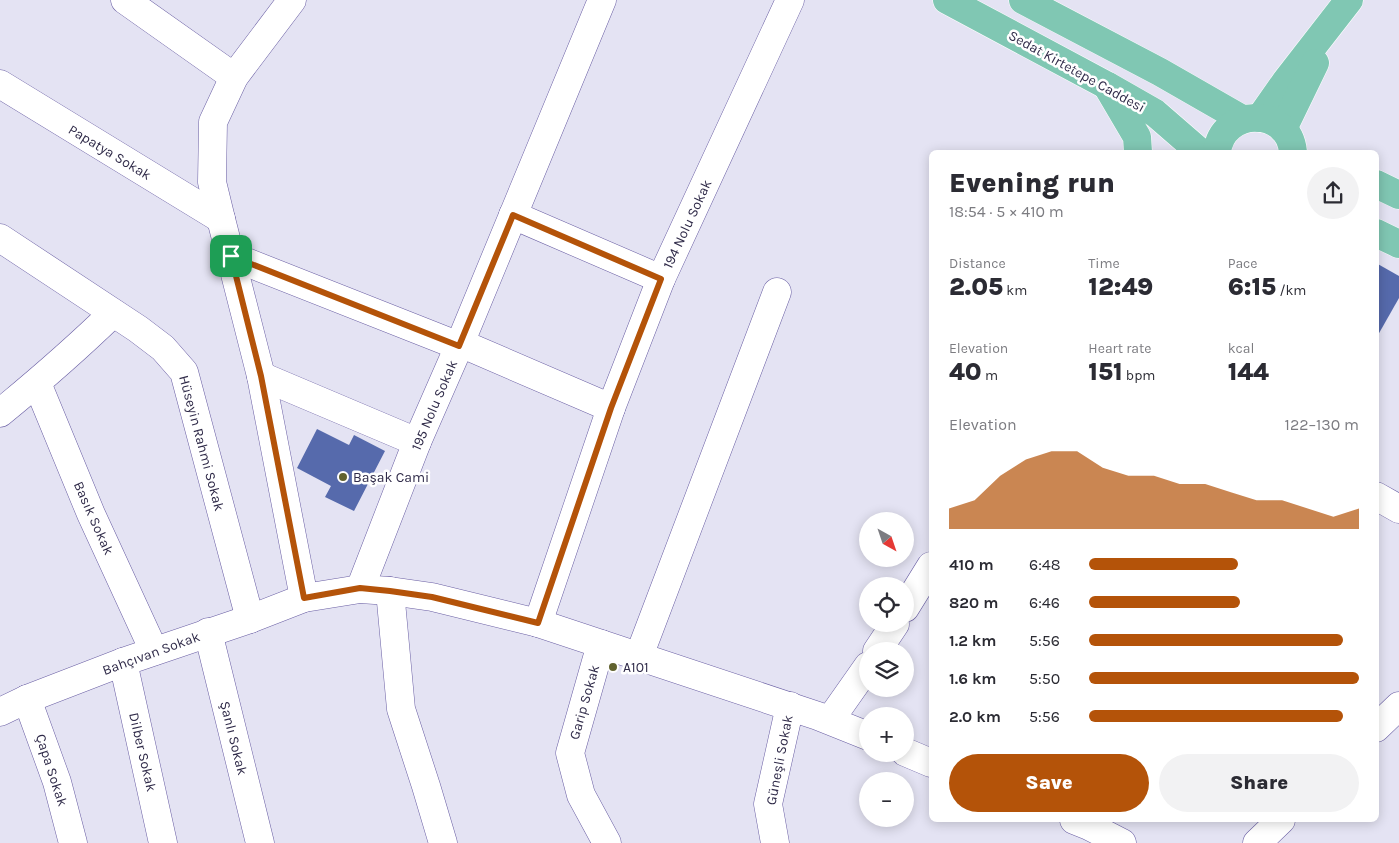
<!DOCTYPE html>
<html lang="en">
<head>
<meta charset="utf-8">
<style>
	body { margin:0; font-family:Karla,sans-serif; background:#f2f2f3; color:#2b2b33; height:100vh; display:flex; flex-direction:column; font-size:19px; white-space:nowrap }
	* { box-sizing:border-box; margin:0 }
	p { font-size:16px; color:#7c7c81 }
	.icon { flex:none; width:28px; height:28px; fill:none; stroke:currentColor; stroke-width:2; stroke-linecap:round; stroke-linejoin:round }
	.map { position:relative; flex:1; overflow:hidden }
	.details { position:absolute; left:929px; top:150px; width:450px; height:672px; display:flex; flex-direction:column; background:#fff; border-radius:8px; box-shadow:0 2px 12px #0003 }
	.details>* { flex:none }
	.needle { width:32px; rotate:140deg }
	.fabs { position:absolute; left:859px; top:512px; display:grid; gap:10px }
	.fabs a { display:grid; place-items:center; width:55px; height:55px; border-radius:50%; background:#fff; box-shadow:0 2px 12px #0003; font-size:25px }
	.pin { position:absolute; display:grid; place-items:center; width:42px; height:42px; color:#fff; margin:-21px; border-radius:10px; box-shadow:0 2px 8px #0006 }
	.round { display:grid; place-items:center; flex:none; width:52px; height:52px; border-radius:26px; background:#f2f2f3 }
	.summary { display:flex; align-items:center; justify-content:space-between; height:85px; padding:0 20px }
	h1 { font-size:28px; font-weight:800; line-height:38px }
	.metrics { display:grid; grid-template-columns:repeat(3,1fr); gap:8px; height:85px; padding:5px 20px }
	.metrics div { display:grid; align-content:center }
	.metrics b { font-size:25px; font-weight:800 }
	.metrics small { font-size:14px; font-weight:400 }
	.metrics p { font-size:14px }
	.chart { height:140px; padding:10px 20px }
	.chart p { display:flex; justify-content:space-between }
	.chart svg { width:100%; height:90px; margin-top:5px; fill:#b45309; opacity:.7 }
	.primary-button { display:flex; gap:10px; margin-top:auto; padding:10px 20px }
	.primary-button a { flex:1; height:58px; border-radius:30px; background:#b45309; color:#fff; font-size:20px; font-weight:800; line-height:58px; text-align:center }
	.primary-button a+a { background:#f2f2f3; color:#2b2b33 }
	ul { padding:0 20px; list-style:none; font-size:16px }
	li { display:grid; grid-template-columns:80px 60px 1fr; align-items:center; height:38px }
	li i { height:12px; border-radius:6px; background:#b45309 }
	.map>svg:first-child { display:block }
	.building { fill:#566aac }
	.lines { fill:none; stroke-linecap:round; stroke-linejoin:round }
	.minor-casing { stroke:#6a5fa4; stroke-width:29 }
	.major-casing { stroke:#fff; stroke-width:29 }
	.minor { stroke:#fff; stroke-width:28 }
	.major { stroke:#80c7b3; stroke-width:28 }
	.route-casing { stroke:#fff; stroke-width:10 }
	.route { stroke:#b45309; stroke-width:6 }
	.poi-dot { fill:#61622f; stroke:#fff; stroke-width:2 }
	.labels { text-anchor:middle; stroke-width:5; stroke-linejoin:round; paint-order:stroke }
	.street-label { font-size:14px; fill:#302b49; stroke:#fff }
	.poi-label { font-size:14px; fill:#302b49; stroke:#fff; text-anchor:start }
</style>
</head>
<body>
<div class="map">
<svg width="1399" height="843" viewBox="0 0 1399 843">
	<rect width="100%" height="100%" fill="#e4e3f3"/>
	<!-- building -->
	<g class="building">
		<path d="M1376,263l23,13v22l-21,37 -2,-1z"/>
		<path d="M317,429l32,16 5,-10 31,16 -31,60 -29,-14 6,-11 -34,-18z"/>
	</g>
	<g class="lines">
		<defs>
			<g id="minor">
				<path d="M125,0l109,77"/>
				<path d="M292,0l-58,77 -21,45 -1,60 9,37 40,157 43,222"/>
				<path d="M0,84l221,135"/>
				<path d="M513,215l148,64"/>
				<path d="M0,238l138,91 25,19 21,24 66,247"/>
				<path d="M231,256l228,90"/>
				<path d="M460,343l151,65"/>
				<path d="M261,376l156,66"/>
				<path d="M37,383l54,131 63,137"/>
				<path d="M0,413c39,-32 77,-65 113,-100"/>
				<path d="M1376,496l23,13"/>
				<path d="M360,589l57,-147 42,-96 143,-346"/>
				<path d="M390,591l11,118 25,77 17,57"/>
				<path d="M905,608l26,-42"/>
				<path d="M538,623l73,-215 50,-129 129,-279"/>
				<path d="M208,632l52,211"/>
				<path d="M601,644l-31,109 11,42 26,48"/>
				<path d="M877,651l18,-27"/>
				<path d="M639,656l138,-364"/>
				<path d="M123,662l40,181"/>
				<path d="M27,699l30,83 16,61"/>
				<path d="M0,712l27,-13 96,-37 127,-43 54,-21 56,-9 30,2 42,6 106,26 280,93 50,20"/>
				<path d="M830,720l38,-54"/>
				<path d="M1376,728l23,-22"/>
				<path d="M905,752l26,11"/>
				<path d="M1074,820l15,6 33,17"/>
				<path d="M775,843l-7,-39 22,-98"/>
				<path d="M1257,843l24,-23"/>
			</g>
			<g id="major">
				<path d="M947,0l159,85 49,28 45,39"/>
				<path d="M1023,0l137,72 82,47"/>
				<path d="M1107,86l30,51 1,15"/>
				<path d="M1260,118l26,-37 63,-81"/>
				<path d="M1283,129l32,-66"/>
				<path d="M1217,152c5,-45 72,-46 76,0"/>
				<path d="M1376,184l23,11"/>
				<path d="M1376,233l23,11"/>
			</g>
		</defs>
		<!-- minor casing -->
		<use href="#minor" class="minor-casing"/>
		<!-- major casing -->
		<use href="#major" class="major-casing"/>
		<!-- minor -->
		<use href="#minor" class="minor"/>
		<!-- major -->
		<use href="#major" class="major"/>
	</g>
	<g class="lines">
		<defs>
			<path id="route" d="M513,215l148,64 -50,129 -73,215 -106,-26 -42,-6 -30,-3 -56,10 -43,-222 -30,-120 228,90z"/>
		</defs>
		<!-- route casing -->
		<use href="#route" class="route-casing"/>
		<!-- route -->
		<use href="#route" class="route"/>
	</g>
	<!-- markers -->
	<g class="poi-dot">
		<circle cx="343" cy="477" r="5"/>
		<circle cx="613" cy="667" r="5"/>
	</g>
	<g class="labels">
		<!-- street labels -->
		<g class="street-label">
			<text transform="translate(1077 71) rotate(29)" y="5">Sedat Kirtetepe Caddesi</text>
			<text transform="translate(110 152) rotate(31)" y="5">Papatya Sokak</text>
			<text transform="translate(687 224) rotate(-65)" y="5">194 Nolu Sokak</text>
			<text transform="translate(434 405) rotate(-67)" y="5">195 Nolu Sokak</text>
			<text transform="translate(202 443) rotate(75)" y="5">Hüseyin Rahmi Sokak</text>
			<text transform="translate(94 518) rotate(66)" y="5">Basık Sokak</text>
			<text transform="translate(151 653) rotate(-20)" y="5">Bahçıvan Sokak</text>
			<text transform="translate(584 702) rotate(-74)" y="5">Garip Sokak</text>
			<text transform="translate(234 738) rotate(76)" y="5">Şanlı Sokak</text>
			<text transform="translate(143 752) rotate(77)" y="5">Dilber Sokak</text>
			<text transform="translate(779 760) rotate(-79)" y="5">Güneşli Sokak</text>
			<text transform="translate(52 770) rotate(72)" y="5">Çapa Sokak</text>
		</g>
		<!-- poi labels -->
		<g class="poi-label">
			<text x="353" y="482">Başak Cami</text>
			<text x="623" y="672">A101</text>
		</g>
	</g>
</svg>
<div class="fabs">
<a><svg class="needle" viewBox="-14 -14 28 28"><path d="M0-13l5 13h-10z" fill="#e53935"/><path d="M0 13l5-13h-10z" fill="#7c7c81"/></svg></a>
<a><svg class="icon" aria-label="locate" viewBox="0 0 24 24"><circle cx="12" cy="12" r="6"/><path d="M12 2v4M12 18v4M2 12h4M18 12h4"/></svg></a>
<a><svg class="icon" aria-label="layers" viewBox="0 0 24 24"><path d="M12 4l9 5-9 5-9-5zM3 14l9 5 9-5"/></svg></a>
<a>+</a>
<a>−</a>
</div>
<div class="pin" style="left:231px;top:256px;background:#1e9e55"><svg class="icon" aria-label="arrive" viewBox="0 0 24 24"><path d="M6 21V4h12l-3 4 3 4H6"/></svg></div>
<section class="details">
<div class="summary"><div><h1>Evening run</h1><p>18:54 · 5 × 410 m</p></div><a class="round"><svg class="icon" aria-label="share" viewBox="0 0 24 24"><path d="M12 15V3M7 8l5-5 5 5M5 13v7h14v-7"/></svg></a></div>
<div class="metrics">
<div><p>Distance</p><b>2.05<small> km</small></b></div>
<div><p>Time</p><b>12:49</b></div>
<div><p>Pace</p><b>6:15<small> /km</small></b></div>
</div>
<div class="metrics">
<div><p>Elevation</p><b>40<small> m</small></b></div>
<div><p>Heart rate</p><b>151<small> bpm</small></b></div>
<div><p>kcal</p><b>144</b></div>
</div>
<div class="chart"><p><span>Elevation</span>122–130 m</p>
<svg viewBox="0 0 160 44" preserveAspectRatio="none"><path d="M0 44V34L10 30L20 18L30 10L40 6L50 6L60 14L70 18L80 18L90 22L100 22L110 26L120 30L130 30L140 34L150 38L160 34V44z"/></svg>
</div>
<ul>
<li><b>410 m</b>6:48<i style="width:55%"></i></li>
<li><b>820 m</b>6:46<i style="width:56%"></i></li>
<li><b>1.2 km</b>5:56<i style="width:94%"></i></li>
<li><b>1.6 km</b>5:50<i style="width:100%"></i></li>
<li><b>2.0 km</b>5:56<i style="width:94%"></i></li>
</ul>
<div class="primary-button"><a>Save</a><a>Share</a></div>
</section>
</div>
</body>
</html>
